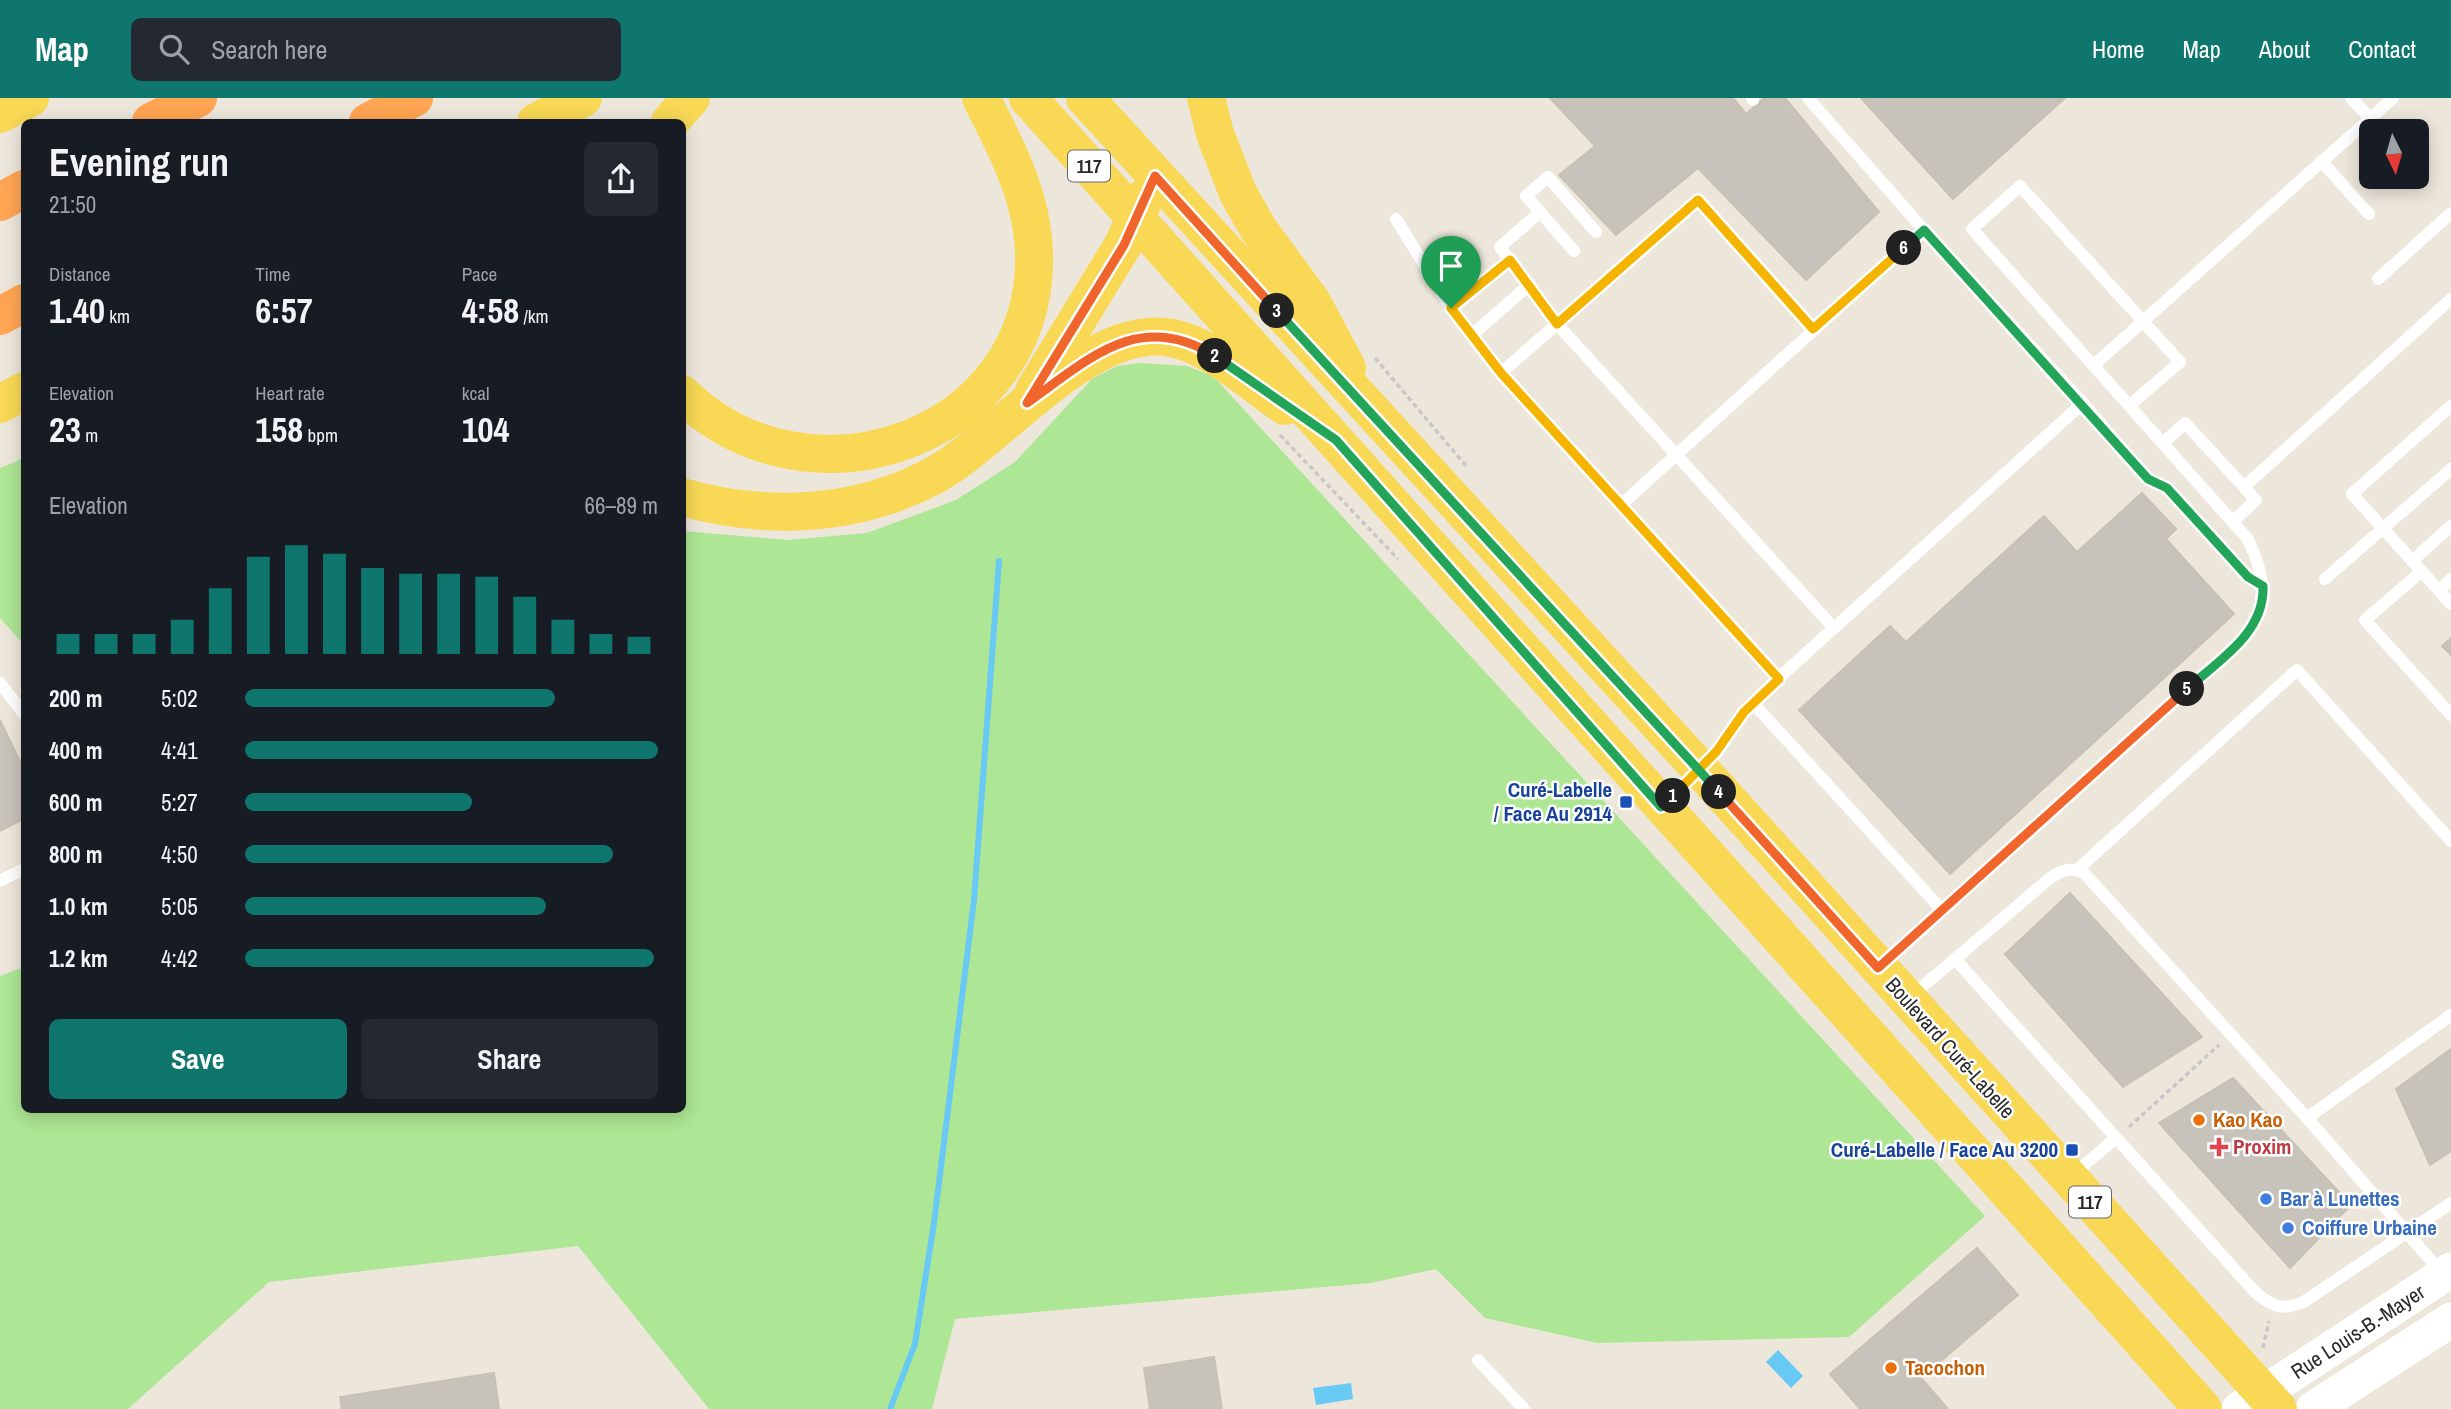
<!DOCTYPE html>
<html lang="en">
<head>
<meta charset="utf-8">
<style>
	body { margin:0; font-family:"Archivo Narrow",sans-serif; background:#242831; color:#f1f3f6; height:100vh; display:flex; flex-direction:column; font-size:26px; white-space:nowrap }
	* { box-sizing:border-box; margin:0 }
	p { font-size:23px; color:#9ea1a6 }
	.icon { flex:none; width:38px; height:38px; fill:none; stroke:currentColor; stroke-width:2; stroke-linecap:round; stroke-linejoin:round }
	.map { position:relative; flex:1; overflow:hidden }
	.panel { position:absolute; left:21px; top:21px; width:665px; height:994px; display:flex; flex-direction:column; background:#171b24; border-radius:10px; box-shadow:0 4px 18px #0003 }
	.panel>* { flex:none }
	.needle { width:46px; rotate:175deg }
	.buttons { position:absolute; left:2359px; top:21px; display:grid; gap:14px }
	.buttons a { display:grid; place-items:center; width:70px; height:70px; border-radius:10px; background:#171b24; box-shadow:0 4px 18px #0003; font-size:35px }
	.pin { position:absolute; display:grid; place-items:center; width:60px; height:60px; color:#fff; margin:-72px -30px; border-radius:50% 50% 50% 0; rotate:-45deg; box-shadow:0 0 7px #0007 }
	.pin .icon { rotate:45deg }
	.km { position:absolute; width:35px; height:35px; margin:-18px; border-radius:50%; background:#222; color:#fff; font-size:19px; line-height:35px; text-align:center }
	.round { display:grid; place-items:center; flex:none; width:74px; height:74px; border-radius:10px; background:#242831 }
	.summary { display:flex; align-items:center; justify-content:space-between; height:119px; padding:0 28px }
	h1 { font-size:38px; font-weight:700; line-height:52px }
	.stats { display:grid; grid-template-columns:repeat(3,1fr); gap:10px; height:119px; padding:7px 28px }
	.stats div { display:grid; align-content:center }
	.stats b { font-size:35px; font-weight:700 }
	.stats small { font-size:19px; font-weight:400 }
	.stats p { font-size:19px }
	.chart { height:196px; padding:14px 28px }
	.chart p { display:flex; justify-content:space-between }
	.chart svg { width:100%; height:126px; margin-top:7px; stroke:#0f766e; stroke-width:6 }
	.button { display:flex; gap:14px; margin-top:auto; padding:14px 28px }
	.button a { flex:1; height:80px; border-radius:10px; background:#0f766e; color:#fff; font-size:28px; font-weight:700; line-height:80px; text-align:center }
	.button a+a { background:#242831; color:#f1f3f6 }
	ul { padding:0 28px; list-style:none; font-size:23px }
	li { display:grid; grid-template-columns:112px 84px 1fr; align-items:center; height:52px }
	li i { height:18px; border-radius:9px; background:#0f766e }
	header { display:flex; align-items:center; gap:42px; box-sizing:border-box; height:98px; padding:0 35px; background:#0f766e; color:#fff }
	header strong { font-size:33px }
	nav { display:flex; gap:38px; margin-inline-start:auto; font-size:24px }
	.search { width:490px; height:63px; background:#242831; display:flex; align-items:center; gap:18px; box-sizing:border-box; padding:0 24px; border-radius:10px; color:#9ea1a6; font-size:26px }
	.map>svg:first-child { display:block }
	.green { fill:#ade694 }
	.water { fill:#68c9f5 }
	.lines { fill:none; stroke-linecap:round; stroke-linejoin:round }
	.stream { stroke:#68c9f5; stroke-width:6 }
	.building { fill:#c8c3ba; stroke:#c8c2b4; stroke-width:2 }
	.path { stroke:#c8c8c8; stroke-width:3.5; stroke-dasharray:5 3.5; stroke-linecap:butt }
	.lane { stroke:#fff; stroke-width:12 }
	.secondary { stroke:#fff; stroke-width:35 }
	.primary { stroke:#f8d855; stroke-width:38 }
	.highway { stroke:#ffa553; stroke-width:38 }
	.split-1-casing { stroke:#fff; stroke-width:14 }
	.split-2-casing { stroke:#fff; stroke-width:14 }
	.split-3-casing { stroke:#fff; stroke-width:14 }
	.split-4-casing { stroke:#fff; stroke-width:14 }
	.split-5-casing { stroke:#fff; stroke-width:14 }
	.split-6-casing { stroke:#fff; stroke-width:14 }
	.split-7-casing { stroke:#fff; stroke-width:14 }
	.split-1 { stroke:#f5b400; stroke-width:9 }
	.split-2 { stroke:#22a559; stroke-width:9 }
	.split-3 { stroke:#f0652b; stroke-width:9 }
	.split-4 { stroke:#22a559; stroke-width:9 }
	.split-5 { stroke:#f0652b; stroke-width:9 }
	.split-6 { stroke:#22a559; stroke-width:9 }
	.split-7 { stroke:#f5b400; stroke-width:9 }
	.transit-dot { fill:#1a4fb4; stroke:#fff; stroke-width:2.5 }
	.food-dot { fill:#e8710a; stroke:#fff; stroke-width:2.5 }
	.health-dot { fill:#e0444e; stroke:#fff; stroke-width:2.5 }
	.shop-dot { fill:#3f7fe0; stroke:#fff; stroke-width:2.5 }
	.labels { text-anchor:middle; stroke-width:5; stroke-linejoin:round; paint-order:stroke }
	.shield { fill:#fff; stroke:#6a6a6a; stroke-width:2 }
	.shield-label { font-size:19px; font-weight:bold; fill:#2a2a2a }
	.transit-label { font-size:21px; font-weight:bold; fill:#164399; stroke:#fff; text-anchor:end }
	.street-label { font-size:21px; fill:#2a2a2a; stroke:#fff }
	.food-label { font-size:21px; font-weight:bold; fill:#c56008; stroke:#fff; text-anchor:start }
	.health-label { font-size:21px; font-weight:bold; fill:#be3a42; stroke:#fff; text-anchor:start }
	.shop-label { font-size:21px; font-weight:bold; fill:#366cbe; stroke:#fff; text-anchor:start }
</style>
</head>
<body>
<header>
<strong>Map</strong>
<div class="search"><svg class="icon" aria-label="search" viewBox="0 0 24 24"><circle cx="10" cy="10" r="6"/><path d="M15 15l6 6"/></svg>Search here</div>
<nav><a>Home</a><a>Map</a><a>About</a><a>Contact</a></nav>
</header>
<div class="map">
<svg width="2451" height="1311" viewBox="0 0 2451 1311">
	<rect width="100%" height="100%" fill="#ede6db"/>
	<!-- green -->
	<g class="green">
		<path d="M1140,265l47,3 26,10 772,840 -136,121 -252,6 -112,-25 -49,-49 -66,14 -415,36 -23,90h-223l-131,-163 -309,36 -141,127h-128v-433l24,-9v143h658l1,-579 104,9 80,-7 89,-33 59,-38 77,-83 25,-13z"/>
		<path d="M24,360v187l-24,-27v-150z"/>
	</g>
	<!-- water -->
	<g class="water">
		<path d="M1778,1252l25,26 -12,12 -25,-26z"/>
		<path d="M1351,1285l2,16 -37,6 -3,-17z"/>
	</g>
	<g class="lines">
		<!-- stream -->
		<path class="stream" d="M890,1311l25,-65 19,-121 40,-323 25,-339"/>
	</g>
	<!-- building -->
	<g class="building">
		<path d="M1550,0h183l13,16 18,-16h21l94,114 -73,68 -108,-112 -82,67 -57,-60 36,-29z"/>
		<path d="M1861,0h204l-112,101z"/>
		<path d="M2142,395l34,36 -10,10 68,75 -284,260 -151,-164 91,-84 16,16 138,-126 33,36z"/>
		<path d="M2451,540v17l-9,-9z"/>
		<path d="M0,622l24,50v49l-24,12z"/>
		<path d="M2070,795l132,144 -79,50 -118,-133z"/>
		<path d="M2451,951v102l-21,14 -34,-76z"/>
		<path d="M2233,980l118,127 -61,63 -131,-145z"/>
		<path d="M1977,1150l41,47 -97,83 27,31h-88l-30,-35z"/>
		<path d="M1214,1259l8,52h-72l-6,-41z"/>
		<path d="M494,1275l5,36h-157l-2,-12z"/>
		<path d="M1919,1280l28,31h-62z"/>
	</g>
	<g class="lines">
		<!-- path -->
		<g class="path">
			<path d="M1375,260l92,109"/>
			<path d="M1280,337l118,124"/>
			<path d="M2129,1029l90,-82"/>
			<path d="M2263,1250l6,-27"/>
		</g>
		<!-- lane -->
		<g class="lane">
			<path d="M1752,0l1,2"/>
			<path d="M1808,0l116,132"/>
			<path d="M2351,0l19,20"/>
			<path d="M2321,63l48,53"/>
			<path d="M1540,114l-14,-16 22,-19 48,55"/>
			<path d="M1396,121l55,89"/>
			<path d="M1574,153l-34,-39 -40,35 57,77 277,304"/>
			<path d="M2378,181l73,-66"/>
			<path d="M1472,237l58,-51"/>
			<path d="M2094,267l299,-267"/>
			<path d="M1501,275l-50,-65 59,-49"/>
			<path d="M2451,308l-99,88 99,110"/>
			<path d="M2163,345l22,-20 71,77 -23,21"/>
			<path d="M2244,389l207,-188"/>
			<path d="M1621,407l303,-275 159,173"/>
			<path d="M2412,463l39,-35"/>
			<path d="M2422,473l-57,49 86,95"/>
			<path d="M2325,481l126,-110"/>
			<path d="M2439,492l12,-11"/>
			<path d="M1779,581l-278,-306 197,-173 115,129"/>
			<path d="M0,585l24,31"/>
			<path d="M1753,605l189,207"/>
			<path d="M1666,704l48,-47 30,-43 17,-18 322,-291 65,76 19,9 81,89 15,9"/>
			<path d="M2078,771l219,-199 154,171"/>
			<path d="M0,783l24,-12"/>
			<path d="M1955,861l95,-81c12,-8 22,-12 35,-4l222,244"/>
			<path d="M1881,867l363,-327c26,-33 21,-65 3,-100l-275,-309 48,-43 160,176 -50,43"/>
			<path d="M1911,898l44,-37 300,333c16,14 29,20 50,9l146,-98"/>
			<path d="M2071,1078l45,-38"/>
			<path d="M2441,1174l-134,-154 144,-103"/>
			<path d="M1478,1262l46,49"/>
		</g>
		<!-- secondary -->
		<g class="secondary">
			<path d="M2239,1311l212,-139"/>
			<path d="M2313,1311l138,-89"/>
		</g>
		<!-- primary -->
		<g class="primary">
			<path d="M1028,0l1175,1311"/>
			<path d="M1085,0l615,671 578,640"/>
			<path d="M1206,0l9,36 23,59 21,37 53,72 35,66"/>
			<path d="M0,16l30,-16"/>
			<path d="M536,24l47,-24"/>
			<path d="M670,24l21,-24"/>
			<path d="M1034,293l89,-146 22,-48"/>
			<path d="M682,296c128,125 358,43 352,-142 -2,-58 -28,-104 -53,-154"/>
			<path d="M0,306l24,-13"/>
			<path d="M682,399c85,24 175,20 253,-22 68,-38 155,-153 237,-137 40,8 79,45 113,68"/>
		</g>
		<!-- highway -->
		<g class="highway">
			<path d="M151,24l47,-24"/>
			<path d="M368,24l46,-24"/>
			<path d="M0,104l24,-13"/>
			<path d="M0,218l24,-13"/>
		</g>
	</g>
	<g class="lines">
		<defs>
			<path id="split-1" d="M1451,210l50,65 278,306 -35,33 -28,40 -43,44"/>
			<path id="split-2" d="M1215,258l121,84 325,367 12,-11"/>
			<path id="split-3" d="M1215,258c-76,-48 -127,4 -188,47l97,-158 31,-69 122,135"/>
			<path id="split-4" d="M1277,213l442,481"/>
			<path id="split-5" d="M1719,694l159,176 309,-279"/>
			<path id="split-6" d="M1904,150l20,-18 224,249 19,9 81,89 15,9c2,47 -44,74 -76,103"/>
			<path id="split-7" d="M1451,210l59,-48 47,64 141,-124 115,129 91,-81"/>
		</defs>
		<!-- split-1 casing -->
		<use href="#split-1" class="split-1-casing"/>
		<!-- split-2 casing -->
		<use href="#split-2" class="split-2-casing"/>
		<!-- split-3 casing -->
		<use href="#split-3" class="split-3-casing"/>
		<!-- split-4 casing -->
		<use href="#split-4" class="split-4-casing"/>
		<!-- split-5 casing -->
		<use href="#split-5" class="split-5-casing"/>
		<!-- split-6 casing -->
		<use href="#split-6" class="split-6-casing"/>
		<!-- split-7 casing -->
		<use href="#split-7" class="split-7-casing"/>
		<!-- split-1 -->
		<use href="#split-1" class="split-1"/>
		<!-- split-2 -->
		<use href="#split-2" class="split-2"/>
		<!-- split-3 -->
		<use href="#split-3" class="split-3"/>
		<!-- split-4 -->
		<use href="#split-4" class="split-4"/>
		<!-- split-5 -->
		<use href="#split-5" class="split-5"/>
		<!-- split-6 -->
		<use href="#split-6" class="split-6"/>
		<!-- split-7 -->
		<use href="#split-7" class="split-7"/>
	</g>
	<!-- markers -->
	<g class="transit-dot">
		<rect x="1619" y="697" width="14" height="14" rx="3.5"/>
		<rect x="2065" y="1045" width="14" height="14" rx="3.5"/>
	</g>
	<g class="food-dot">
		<circle cx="2199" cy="1022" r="7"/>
		<circle cx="1891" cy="1270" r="7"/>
	</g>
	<path class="health-dot" d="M2215.5 1038.5h7v7h7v7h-7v7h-7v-7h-7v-7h7z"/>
	<g class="shop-dot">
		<circle cx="2266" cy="1101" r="7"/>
		<circle cx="2288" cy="1130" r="7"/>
	</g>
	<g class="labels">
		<!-- shield labels -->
		<g class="shield">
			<rect x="1068" y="52.5" width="42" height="31" rx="5"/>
			<rect x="2069" y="1088.5" width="42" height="31" rx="5"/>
		</g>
		<g class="shield-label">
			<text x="1089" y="75">117</text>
			<text x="2090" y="1111">117</text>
		</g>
		<!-- transit labels -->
		<g class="transit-label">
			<text x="1612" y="699">Curé-Labelle<tspan x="1612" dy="24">/ Face Au 2914</tspan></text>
			<text x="2058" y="1059">Curé-Labelle / Face Au 3200</text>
		</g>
		<!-- street labels -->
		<g class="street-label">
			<text transform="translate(1950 950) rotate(48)" y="7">Boulevard Curé-Labelle</text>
			<text transform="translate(2358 1234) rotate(-33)" y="7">Rue Louis-B.-Mayer</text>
		</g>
		<!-- food labels -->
		<g class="food-label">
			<text x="2213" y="1029">Kao Kao</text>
			<text x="1905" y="1277">Tacochon</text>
		</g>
		<!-- health labels -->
		<g class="health-label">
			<text x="2233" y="1056">Proxim</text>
		</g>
		<!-- shop labels -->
		<g class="shop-label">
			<text x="2280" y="1108">Bar à Lunettes</text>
			<text x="2302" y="1137">Coiffure Urbaine</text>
		</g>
	</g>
</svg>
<div class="buttons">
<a><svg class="needle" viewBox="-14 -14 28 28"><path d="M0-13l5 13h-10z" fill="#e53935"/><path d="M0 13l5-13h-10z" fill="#9ea1a6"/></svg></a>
</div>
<div class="pin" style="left:1451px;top:210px;background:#1e9e55"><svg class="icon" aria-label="arrive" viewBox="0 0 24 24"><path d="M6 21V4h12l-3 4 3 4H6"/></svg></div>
<b class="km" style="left:1673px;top:698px">1</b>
<b class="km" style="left:1215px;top:258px">2</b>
<b class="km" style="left:1277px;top:213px">3</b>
<b class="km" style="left:1719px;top:694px">4</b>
<b class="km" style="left:2187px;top:591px">5</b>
<b class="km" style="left:1904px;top:150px">6</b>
<section class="panel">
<div class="summary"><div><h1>Evening run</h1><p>21:50</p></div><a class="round"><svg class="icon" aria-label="share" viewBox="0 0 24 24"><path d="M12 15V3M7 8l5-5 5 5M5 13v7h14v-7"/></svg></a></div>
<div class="stats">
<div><p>Distance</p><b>1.40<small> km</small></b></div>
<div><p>Time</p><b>6:57</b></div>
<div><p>Pace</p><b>4:58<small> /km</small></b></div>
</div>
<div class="stats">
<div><p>Elevation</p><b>23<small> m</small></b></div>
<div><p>Heart rate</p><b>158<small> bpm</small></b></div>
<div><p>kcal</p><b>104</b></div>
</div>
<div class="chart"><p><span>Elevation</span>66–89 m</p>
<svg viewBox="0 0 160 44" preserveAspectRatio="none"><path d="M5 44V37M15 44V37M25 44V37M35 44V32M45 44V21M55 44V10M65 44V6M75 44V9M85 44V14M95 44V16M105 44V16M115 44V17M125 44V24M135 44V32M145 44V37M155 44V38"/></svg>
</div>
<ul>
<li><b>200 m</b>5:02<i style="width:75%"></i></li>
<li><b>400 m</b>4:41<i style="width:100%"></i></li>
<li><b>600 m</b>5:27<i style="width:55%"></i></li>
<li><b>800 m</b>4:50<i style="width:89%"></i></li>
<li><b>1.0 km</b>5:05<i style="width:73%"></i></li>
<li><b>1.2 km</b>4:42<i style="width:99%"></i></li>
</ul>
<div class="button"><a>Save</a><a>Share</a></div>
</section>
</div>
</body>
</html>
